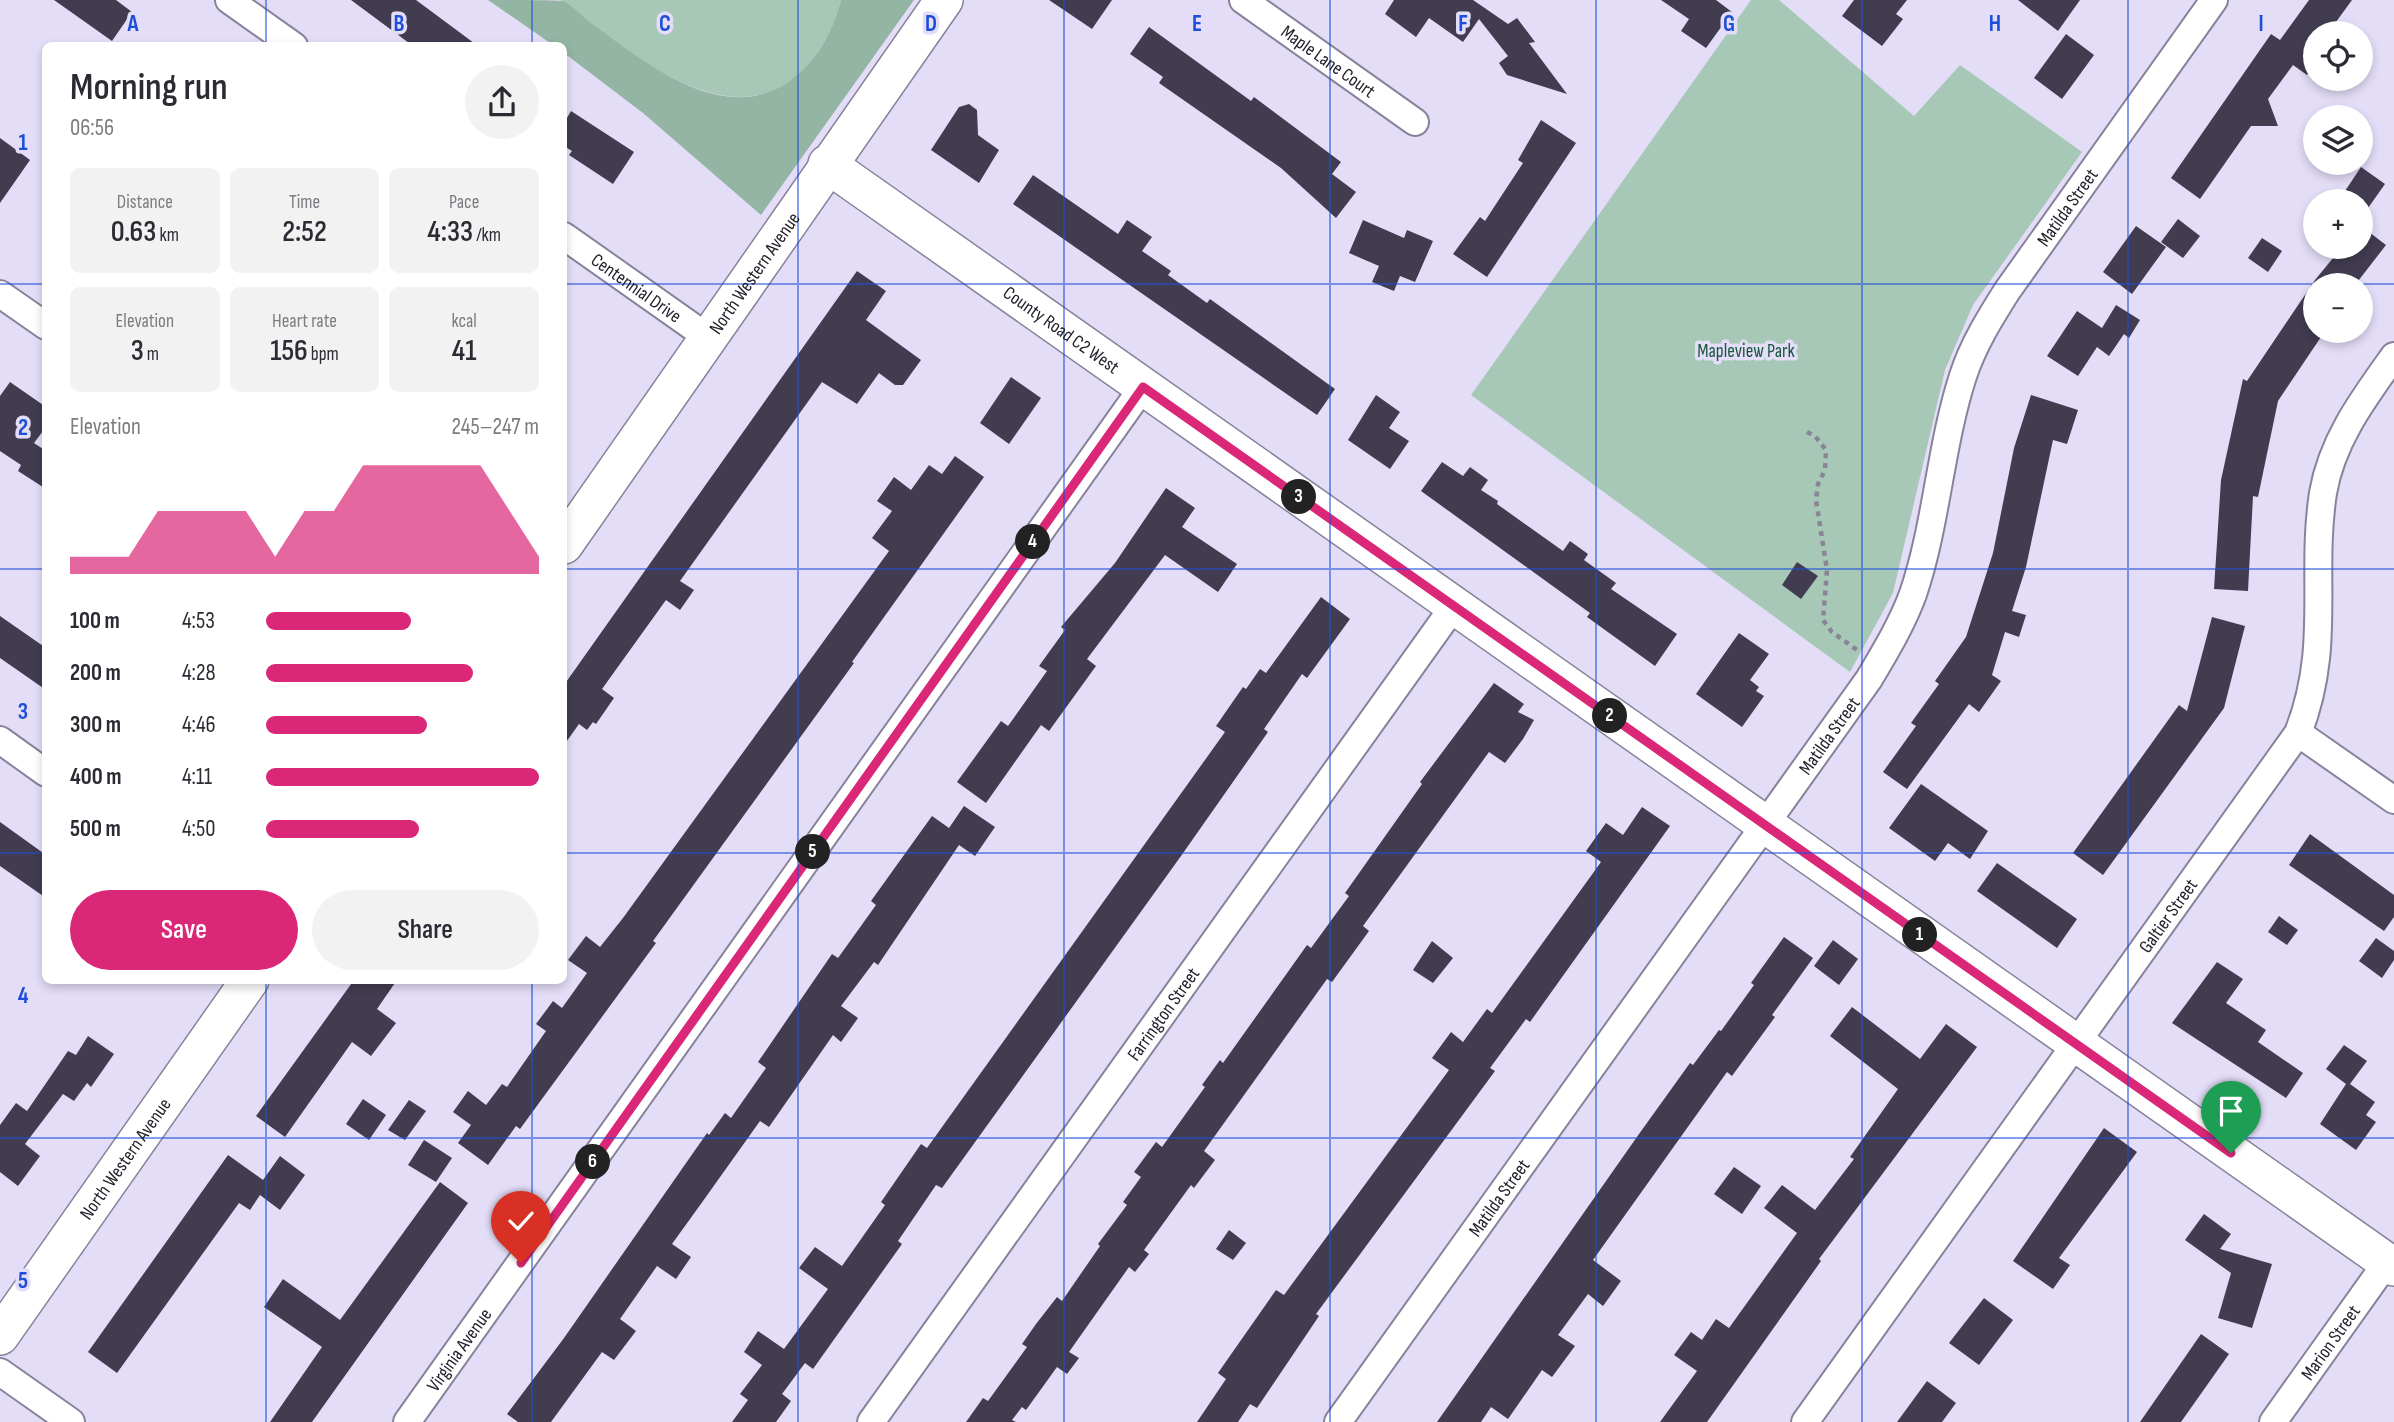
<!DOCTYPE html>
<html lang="en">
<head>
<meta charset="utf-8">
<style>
	body { margin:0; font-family:"Sofia Sans Condensed",sans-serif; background:#f2f2f3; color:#2b2b33; height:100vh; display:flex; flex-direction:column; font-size:26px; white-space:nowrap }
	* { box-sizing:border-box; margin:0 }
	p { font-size:23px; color:#7c7c81 }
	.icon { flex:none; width:38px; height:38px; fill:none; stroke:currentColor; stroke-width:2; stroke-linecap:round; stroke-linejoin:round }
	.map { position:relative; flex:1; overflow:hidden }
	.side { position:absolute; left:42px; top:42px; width:525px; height:942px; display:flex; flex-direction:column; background:#fff; border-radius:10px; box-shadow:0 4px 10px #0003 }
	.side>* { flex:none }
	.fabs { position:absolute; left:2303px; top:21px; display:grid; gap:14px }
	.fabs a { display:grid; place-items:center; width:70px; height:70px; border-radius:50%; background:#fff; box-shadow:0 4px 10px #0003; font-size:35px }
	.pin { position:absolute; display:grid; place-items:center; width:60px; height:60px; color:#fff; margin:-72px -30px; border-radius:50% 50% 50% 0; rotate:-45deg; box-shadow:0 0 7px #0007 }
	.pin .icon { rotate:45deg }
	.km { position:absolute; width:35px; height:35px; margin:-18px; border-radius:50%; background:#222; color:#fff; font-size:19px; line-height:35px; text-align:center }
	.round { display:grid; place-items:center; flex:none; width:74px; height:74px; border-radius:37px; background:#f2f2f3 }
	.head { display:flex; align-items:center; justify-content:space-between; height:119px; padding:0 28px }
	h1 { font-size:38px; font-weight:600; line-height:52px }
	.figures { display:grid; grid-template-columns:repeat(3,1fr); gap:10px; height:119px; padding:7px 28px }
	.figures div { display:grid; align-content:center; border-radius:10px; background:#f2f2f3; text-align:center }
	.figures b { font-size:30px; font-weight:600 }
	.figures small { font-size:19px; font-weight:400 }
	.figures p { font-size:19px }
	.chart { height:196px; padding:14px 28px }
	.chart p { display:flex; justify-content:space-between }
	.chart svg { width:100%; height:126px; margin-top:7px; fill:#db2777; opacity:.7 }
	.button { display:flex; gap:14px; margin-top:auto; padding:14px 28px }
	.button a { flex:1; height:80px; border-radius:42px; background:#db2777; color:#fff; font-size:28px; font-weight:600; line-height:80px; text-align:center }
	.button a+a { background:#f2f2f3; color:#2b2b33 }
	ul { padding:0 28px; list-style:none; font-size:23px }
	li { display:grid; grid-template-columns:112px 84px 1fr; align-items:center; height:52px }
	li i { height:18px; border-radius:9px; background:#db2777 }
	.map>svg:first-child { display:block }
	.green { fill:#a7c8b6 }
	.forest { fill:#94b5a3 }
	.building { fill:#423c51 }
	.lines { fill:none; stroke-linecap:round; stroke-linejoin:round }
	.street-casing { stroke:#88829a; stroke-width:30 }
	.secondary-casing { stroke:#88829a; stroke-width:40 }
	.path { stroke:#898496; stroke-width:4.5; stroke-dasharray:5 5; stroke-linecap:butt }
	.street { stroke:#fff; stroke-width:26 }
	.secondary { stroke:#fff; stroke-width:37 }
	.route-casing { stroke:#fff; stroke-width:14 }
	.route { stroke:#db2777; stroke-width:9 }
	.grid { fill:none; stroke:#1d4ed8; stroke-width:2; stroke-opacity:0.55 }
	.labels { text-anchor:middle; stroke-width:7; stroke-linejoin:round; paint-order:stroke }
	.street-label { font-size:19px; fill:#24222b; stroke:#e4ddf8 }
	.park-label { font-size:19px; fill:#1a563c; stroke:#e4ddf8 }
	.grid-label { font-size:23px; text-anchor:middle; font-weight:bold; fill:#1d4ed8; stroke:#e4ddf8; stroke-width:7; stroke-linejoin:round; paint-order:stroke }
</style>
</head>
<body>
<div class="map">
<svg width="2394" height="1422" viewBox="0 0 2394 1422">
	<rect width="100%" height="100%" fill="#e4ddf8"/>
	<!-- green -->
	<g class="green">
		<path d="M561,0h280c-6,26 -20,51 -38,70 -72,74 -182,-23 -242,-70z"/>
		<path d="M1751,0h28l135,116 46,-51 122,87 -109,153 -28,65 -52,223 -43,79 -379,-277z"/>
	</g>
	<!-- forest -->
	<path class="forest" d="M488,0c17,0 62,0 75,1 10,5 20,16 29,23 53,38 129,102 195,59 28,-19 46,-51 54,-83h73l-153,215 -118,-102 -79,-60v-7l-11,-1z"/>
	<!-- building -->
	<g class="building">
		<path d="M54,0h62l16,12 -20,29z"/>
		<path d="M351,0h65l62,46h-65z"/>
		<path d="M1049,0h63l-20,29z"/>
		<path d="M1394,0h79l35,24 9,-6 18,24 -6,1 38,51 -60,-19 -8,-12 9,-7 -29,-37 -16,23 -34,-24 -13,19 -31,-23z"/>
		<path d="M1661,0h55l16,12 -26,36 -25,-17 8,-12z"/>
		<path d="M1854,0h53l-11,14 7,5 -21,27 -40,-30z"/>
		<path d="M2018,0h62l-22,31z"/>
		<path d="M2309,0h43l-24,33h-13v30l-8,12 -14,-10 -25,34 10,27h-27l-51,73 -29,-21 100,-144 9,6z"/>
		<path d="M1149,27l102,74 3,-4 87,65 -9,12 24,18 -20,26 -55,-50 -122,-85 4,-6 -33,-23z"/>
		<path d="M2066,34l28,21 -32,44 -28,-21z"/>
		<path d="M969,104l8,6 1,25 21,15 -20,33 -48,-33 28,-43z"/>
		<path d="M571,111l63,41 -21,32 -44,-29 3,-4 -8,-5v-23z"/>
		<path d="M1541,120l35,23 -89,134 -34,-23 27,-37 5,4 13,-20 25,-38 -5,-3z"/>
		<path d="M0,138l30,22 -30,43z"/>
		<path d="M2361,167l24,17 -17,24 -23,-17z"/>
		<path d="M1033,175l85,59 9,-14 25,17 -10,14 29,20 -3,4 39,28 3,-4 125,90 -18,26 -304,-211z"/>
		<path d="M2178,219l22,17 -17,22 -22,-16z"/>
		<path d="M1363,220l41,18 3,-8 26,11 -18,41 -15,-6 -6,15 -22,-9 7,-16 -30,-13z"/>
		<path d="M2136,226l30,21 -34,47 -29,-22z"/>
		<path d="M2361,226l25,19 -31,40h-40v46h10l-47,70 -20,96 -5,-1 -5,95 -34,-2 7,-109 22,-101 4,2 68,-101 27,-33h19z"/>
		<path d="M2262,238l20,13 -14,21 -20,-14z"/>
		<path d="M857,271l29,20 -20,29 55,40 -18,25h-8l-16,-12 -22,31 -35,-22 -142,199 14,9 -14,20 -14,-10 -64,89 12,9 -18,26 -3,-2 -6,8 -8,-6 -15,21v-60z"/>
		<path d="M2116,305l24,15 -11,18 -5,-4 -15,22 -12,-9 -19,29 -31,-20 30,-45 25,17z"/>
		<path d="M1011,377l30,21 -32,46 -29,-21z"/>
		<path d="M10,382l36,25v20l-12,16 12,8v38l-28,-18 3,-6 -21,-14v-55z"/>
		<path d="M1376,395l24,17 -11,16 20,13 -19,28 -42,-29z"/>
		<path d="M2031,395l47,15 -11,34 -14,-4 -27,127 -14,44 14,4 -7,22 -14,-5 -13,43 9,6 -22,31 -10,-8 -62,85 -24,-17 33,-46 -5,-3 28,-39 -4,-3 31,-44 27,-84 21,-105z"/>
		<path d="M955,456l29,21 -132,185 2,1 -201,278 3,2 -136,186 -4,-3 -28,39 -30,-22 13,-18 -18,-13 15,-21 18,14 16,-21 5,3 39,-56 -10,-7 17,-23 9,7 25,-35 -19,-13 18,-24 14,11 23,-29 266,-367 -17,-13 20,-27 -15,-10 17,-24 17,13 18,-25 13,9z"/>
		<path d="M1442,462l21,14 7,-9 18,13 -7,10 17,11 -1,3 66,47 7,-10 18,13 -4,6 32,23 -5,6 66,45 -22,32 -68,-49 3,-4 -169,-122z"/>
		<path d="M1166,488l29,20 -13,19 55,37 -19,28 -53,-37 -78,104 9,7 -47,65 -8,-6 -55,78 -29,-21 44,-61 7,5 39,-55 -8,-5 26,-36 -4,-3 54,-64z"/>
		<path d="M1797,562l21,14 -17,23 -19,-14z"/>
		<path d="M1321,597l29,22 -43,59 -5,-4 -38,55 4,3 -87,124 -239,332 -6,-3 -38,56 4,3 -89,125 -8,-6 -23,31 9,7 -15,21h-44l16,-22 -8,-6 22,-29 -18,-13 14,-21 26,18 44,-60 -29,-21 16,-21 27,19 43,-61 -4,-3 40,-58 6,4 298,-416 -9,-6 27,-39 3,2 14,-20 6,4z"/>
		<path d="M0,616l46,32v42l-46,-32z"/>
		<path d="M2212,617l33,9 -21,82 -121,167 -30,-22 106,-148 8,6z"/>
		<path d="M1739,633l30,21 -19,26 9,7 -3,4 8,5 -22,31 -46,-33z"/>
		<path d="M1494,683l30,21 -6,8 16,8 -11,19 -18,24 -16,-11 -126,174 6,5 -37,51 -5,-3 -123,172 11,9 -21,28 -3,-3 -47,65 5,4 -14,18 -6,-5 -60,85 10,6 -12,16 -10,-7 -31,43 -4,-3 -10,13 4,2h-50l17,-24 5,3 39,-54 -5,-3 14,-20 21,-27 5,4 38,-55 -2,-2 29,-39 -4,-3 18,-25 -7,-5 22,-30 6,5 43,-60 -3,-2 18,-25 3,3 84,-118 4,3 38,-52 -4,-3 77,-109 -2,-2z"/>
		<path d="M1921,784l67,47 -18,28 -22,-16 -13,18 -46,-33z"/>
		<path d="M964,806l31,21 -20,29 -16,-11 -81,120 -4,-3 -33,44 17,12 -17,24 -8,-7 -64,92 -9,-6 -57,80 -31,43 19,13 -15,22 -19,-13 -37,53 16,12 -22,29 -12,-8 -51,70h-33l-11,-8 57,-76 143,-205 2,2 16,-22 6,5 35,-50 -8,-6 74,-108 6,4 38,-53 -5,-4 61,-85 17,12z"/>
		<path d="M1642,807l28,19 -140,196 -4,-3 -36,49 5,3 -179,243 3,2 -62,92 -7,-4 -12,18h-41l29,-43 -8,-6 58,-83 8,5 165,-225 -17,-12 19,-26 12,10 24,-33 5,4 109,-151 -15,-11 20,-28 17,12z"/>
		<path d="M0,822l46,33v43l-46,-32z"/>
		<path d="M2310,834l84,61v22l-10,14 -95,-66z"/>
		<path d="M1997,863l80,56 -20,29 -80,-57z"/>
		<path d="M2279,916l19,14 -11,15 -19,-13z"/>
		<path d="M1784,937l29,21 -41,57 3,2 -43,59 -5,-4 -134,188 28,21 -18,25 -15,-12 -30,41 17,11 -23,31 -10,-7 -34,49 -17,-12 -10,15h-44l202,-288 51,-71 3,2 26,-35 2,1 33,-46 -3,-2z"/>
		<path d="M2376,938l18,13v9l-12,18 -23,-17z"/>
		<path d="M1833,940l25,19 -19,26 -25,-19z"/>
		<path d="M1432,941l21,17 -20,25 -20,-13z"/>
		<path d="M2217,962l26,17 -17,24 40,27 -8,12 45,31 -17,25 -114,-75z"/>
		<path d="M354,980h43l-20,29 19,14 -25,33 -19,-14 -67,95 -29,-21z"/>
		<path d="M1852,1007l68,52 26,-35 31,23 -158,212 2,2 -114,161h-47l37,-51 -23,-16 17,-23 11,8 14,-21 13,9 68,-95 -33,-25 18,-23 33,25 39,-51 -4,-2 48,-68 -68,-53z"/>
		<path d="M88,1036l26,18 -23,33 -4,-4 -13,18 -11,-7 -38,50 15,12 -22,30 -18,-14v-47l16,-22 11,8 41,-60 8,4z"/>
		<path d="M2344,1045l23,16 -17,23 25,18 -9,13 10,7 -20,28 -36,-26 26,-40 -20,-15z"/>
		<path d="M363,1099l23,16 -17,25 -23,-16z"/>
		<path d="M409,1100l17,11 -21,29 -17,-10z"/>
		<path d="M2104,1128l33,24 -78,106 11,7 -17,24 -40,-28z"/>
		<path d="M424,1140l28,18 -16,24 -28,-17z"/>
		<path d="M228,1155l35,25 17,-24 25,19 -25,35 -20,-15 -10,15 -11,-7 -122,170 -29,-21z"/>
		<path d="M1734,1167l27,19 -19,28 -28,-20z"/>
		<path d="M440,1182l28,21 -156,219h-42l52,-75 -58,-40 19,-28 57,41z"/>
		<path d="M2204,1214l27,20 -11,15 52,15 -20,64 -34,-10 13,-45 -46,-33z"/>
		<path d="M1229,1230l17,13 -13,17 -17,-11z"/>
		<path d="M1984,1298l29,22 -34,45 -30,-22z"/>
		<path d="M2201,1334l28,20 -48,68h-41z"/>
		<path d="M1927,1381l29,22 -14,19h-45z"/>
	</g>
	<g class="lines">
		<defs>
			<g id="street">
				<path d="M229,0l65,46"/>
				<path id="s1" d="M1243,0l172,122"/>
				<path id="s2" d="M564,236l146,103"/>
				<path d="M0,294l46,32"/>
				<path d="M2298,733l96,67"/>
				<path d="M0,740l46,33"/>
				<path d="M0,1372l71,50"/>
				<path id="s3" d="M407,1422l736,-1035"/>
				<path id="s4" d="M871,1422l583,-816"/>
				<path id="s5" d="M1338,1422l531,-743c16,-27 33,-55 44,-85 24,-71 27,-147 50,-218 10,-31 27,-58 44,-85l207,-291"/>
				<path id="s6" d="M1805,1422l493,-689c34,-86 12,-155 25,-240 9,-53 41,-95 71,-137"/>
				<path id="s7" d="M2273,1422l114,-160"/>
			</g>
			<g id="secondary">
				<path id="s8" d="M827,164l1567,1103"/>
				<path id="s9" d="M564,545l380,-545"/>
				<path id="s10" d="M0,1336l250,-356"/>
			</g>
		</defs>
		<!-- street casing -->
		<use href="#street" class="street-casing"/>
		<!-- secondary casing -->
		<use href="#secondary" class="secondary-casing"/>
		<!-- path -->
		<path class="path" d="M1807,432l8,4 11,14 -1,20 -7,14 -2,16 11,70 -4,50 9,12 25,18"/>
		<!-- street -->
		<use href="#street" class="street"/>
		<!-- secondary -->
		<use href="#secondary" class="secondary"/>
	</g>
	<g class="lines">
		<defs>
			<path id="route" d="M521,1263l622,-876 1088,766"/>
		</defs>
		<!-- route casing -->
		<use href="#route" class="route-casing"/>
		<!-- route -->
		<use href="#route" class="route"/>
	</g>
	<!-- grid -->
	<path class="grid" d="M266,0v46M532,0v46M798,0v1422M1064,0v1422M1330,0v1422M1596,0v1422M1862,0v1422M2128,0v1422M0,284h46M564,284h1830M0,569h46M564,569h1830M0,853h46M564,853h1830M266,980v442M532,980v442M0,1138h2394"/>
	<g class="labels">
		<!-- street labels -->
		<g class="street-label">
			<text dy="7" stroke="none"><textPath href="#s1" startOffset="105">Maple Lane Court</textPath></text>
			<text dy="7" stroke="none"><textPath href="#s5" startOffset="1432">Matilda Street</textPath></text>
			<text dy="7" stroke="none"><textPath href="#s9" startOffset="332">North Western Avenue</textPath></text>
			<text dy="7" stroke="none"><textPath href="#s2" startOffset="89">Centennial Drive</textPath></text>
			<text dy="7" stroke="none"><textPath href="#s8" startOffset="287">County Road C2 West</textPath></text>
			<text dy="7" stroke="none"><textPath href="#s5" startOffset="844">Matilda Street</textPath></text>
			<text dy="7" stroke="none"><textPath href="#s6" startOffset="623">Galtier Street</textPath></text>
			<text dy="7" stroke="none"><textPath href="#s4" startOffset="502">Farrington Street</textPath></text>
			<text dy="7" stroke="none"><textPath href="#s10" startOffset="217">North Western Avenue</textPath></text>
			<text dy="7" stroke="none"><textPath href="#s5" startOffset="276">Matilda Street</textPath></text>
			<text dy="7" stroke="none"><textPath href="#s7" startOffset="98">Marion Street</textPath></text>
			<text dy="7" stroke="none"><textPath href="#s3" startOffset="89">Virginia Avenue</textPath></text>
		</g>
		<!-- park labels -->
		<g class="park-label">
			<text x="1746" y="357">Mapleview Park</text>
		</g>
	</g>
	<g class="grid-label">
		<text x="133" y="31">A</text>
		<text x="399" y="31">B</text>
		<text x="665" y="31">C</text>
		<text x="931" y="31">D</text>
		<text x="1197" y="31">E</text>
		<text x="1463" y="31">F</text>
		<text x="1729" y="31">G</text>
		<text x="1995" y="31">H</text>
		<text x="2261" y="31">I</text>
		<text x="23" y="150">1</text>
		<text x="23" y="435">2</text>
		<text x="23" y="719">3</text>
		<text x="23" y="1003">4</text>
		<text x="23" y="1288">5</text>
	</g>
</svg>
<div class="fabs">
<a><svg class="icon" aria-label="locate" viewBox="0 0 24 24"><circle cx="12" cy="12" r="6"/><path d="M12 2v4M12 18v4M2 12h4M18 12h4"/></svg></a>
<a><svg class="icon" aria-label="layers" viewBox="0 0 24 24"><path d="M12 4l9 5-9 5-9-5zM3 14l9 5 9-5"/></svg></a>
<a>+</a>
<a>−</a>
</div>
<div class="pin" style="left:2231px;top:1153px;background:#1e9e55"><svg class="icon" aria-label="arrive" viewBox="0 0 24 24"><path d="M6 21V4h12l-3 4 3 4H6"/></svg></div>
<div class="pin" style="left:521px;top:1263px;background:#d93025"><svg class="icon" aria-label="check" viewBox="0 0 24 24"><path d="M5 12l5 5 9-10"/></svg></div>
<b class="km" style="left:1920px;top:935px">1</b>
<b class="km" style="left:1610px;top:716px">2</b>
<b class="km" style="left:1299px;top:497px">3</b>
<b class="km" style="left:1033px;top:542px">4</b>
<b class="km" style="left:813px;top:852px">5</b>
<b class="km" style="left:593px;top:1162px">6</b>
<section class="side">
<div class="head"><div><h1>Morning run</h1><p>06:56</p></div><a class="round"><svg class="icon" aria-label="share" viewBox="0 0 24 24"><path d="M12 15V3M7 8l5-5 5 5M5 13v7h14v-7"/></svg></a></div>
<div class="figures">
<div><p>Distance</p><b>0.63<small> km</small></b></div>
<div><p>Time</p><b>2:52</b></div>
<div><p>Pace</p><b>4:33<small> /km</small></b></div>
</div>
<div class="figures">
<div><p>Elevation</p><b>3<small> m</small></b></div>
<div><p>Heart rate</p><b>156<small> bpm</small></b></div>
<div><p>kcal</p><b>41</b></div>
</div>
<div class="chart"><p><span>Elevation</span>245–247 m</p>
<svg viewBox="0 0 160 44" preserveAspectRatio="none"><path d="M0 44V38L10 38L20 38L30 22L40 22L50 22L60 22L70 38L80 22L90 22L100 6L110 6L120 6L130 6L140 6L150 22L160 38V44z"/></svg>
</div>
<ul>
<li><b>100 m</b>4:53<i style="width:53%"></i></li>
<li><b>200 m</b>4:28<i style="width:76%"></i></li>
<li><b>300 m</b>4:46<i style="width:59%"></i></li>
<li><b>400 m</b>4:11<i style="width:100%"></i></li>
<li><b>500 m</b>4:50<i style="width:56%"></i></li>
</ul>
<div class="button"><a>Save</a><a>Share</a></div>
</section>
</div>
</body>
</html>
